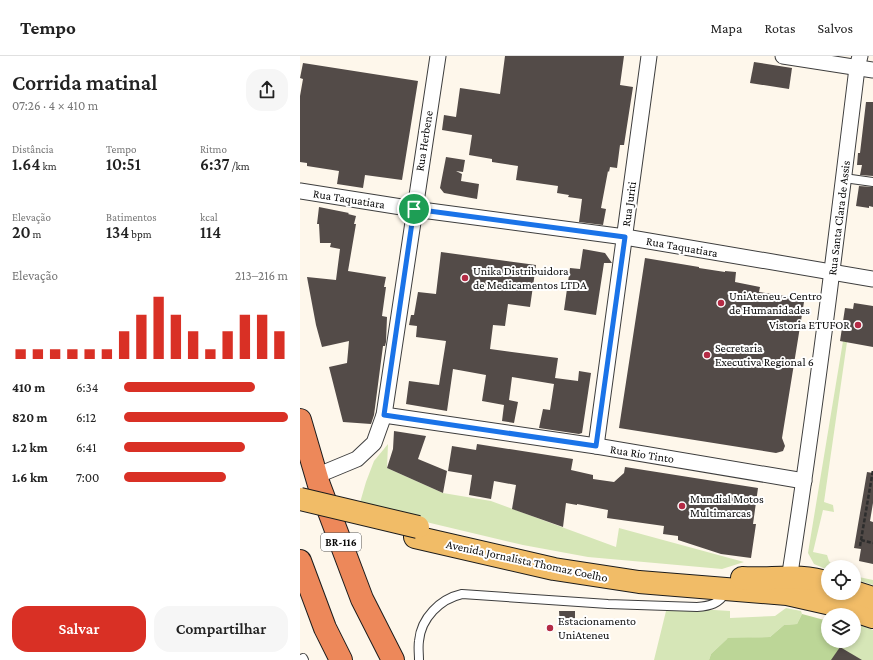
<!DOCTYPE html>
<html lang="pt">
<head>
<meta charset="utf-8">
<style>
	body { margin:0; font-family:"Crimson Pro",serif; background:#f6f6f6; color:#222; height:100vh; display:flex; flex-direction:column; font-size:15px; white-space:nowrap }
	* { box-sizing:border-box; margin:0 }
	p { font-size:13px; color:#767676 }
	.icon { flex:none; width:22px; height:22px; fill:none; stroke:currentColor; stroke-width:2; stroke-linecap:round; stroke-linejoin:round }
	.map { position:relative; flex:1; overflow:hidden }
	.panel { display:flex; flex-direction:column; background:#fff; width:300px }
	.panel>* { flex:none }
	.tools { position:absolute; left:521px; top:504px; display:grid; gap:8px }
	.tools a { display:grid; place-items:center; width:40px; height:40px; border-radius:50%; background:#fff; box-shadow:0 2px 6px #0003; font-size:20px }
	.pin { position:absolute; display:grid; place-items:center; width:34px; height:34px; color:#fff; margin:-17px; border:2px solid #fff; border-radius:50%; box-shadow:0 1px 4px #0007 }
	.round { display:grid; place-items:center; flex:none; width:42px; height:42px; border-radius:16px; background:#f6f6f6 }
	.head { display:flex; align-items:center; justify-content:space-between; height:68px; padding:0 12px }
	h1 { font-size:22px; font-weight:600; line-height:30px }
	.stats { display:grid; grid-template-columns:repeat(3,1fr); gap:6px; height:68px; padding:4px 12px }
	.stats div { display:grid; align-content:center }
	.stats b { font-size:17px; font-weight:600 }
	.stats small { font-size:11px; font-weight:400 }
	.stats p { font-size:11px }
	.chart { height:112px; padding:8px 12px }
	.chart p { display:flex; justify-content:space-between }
	.chart svg { width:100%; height:72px; margin-top:4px; stroke:#d93025; stroke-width:6 }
	.action { display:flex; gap:8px; margin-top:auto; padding:8px 12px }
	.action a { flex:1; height:46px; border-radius:16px; background:#d93025; color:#fff; font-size:16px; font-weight:600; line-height:46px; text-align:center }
	.action a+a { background:#f6f6f6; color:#222 }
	ul { padding:0 12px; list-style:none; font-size:13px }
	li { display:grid; grid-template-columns:64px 48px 1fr; align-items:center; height:30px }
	li i { height:10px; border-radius:5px; background:#d93025 }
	header { display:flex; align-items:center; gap:24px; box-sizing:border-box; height:56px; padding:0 20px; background:#fff; border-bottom:1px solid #e0e0e0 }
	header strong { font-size:19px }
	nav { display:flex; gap:22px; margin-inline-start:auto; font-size:14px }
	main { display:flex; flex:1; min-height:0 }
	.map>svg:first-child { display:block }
	.green { fill:#d6e6b7 }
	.forest { fill:#bcd697 }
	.building { fill:#534b48 }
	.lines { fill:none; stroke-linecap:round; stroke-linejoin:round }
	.lane-casing { stroke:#3e3e3e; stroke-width:10 }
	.street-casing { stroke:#3e3e3e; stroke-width:17 }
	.primary-casing { stroke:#1c1c1c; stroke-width:24 }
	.highway-casing { stroke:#1c1c1c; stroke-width:24 }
	.path { stroke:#2d2d2d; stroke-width:2.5; stroke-dasharray:4 2; stroke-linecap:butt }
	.lane { stroke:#fff; stroke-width:8 }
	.street { stroke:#fff; stroke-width:15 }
	.primary { stroke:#f1bc67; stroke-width:22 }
	.highway { stroke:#ed885a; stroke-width:22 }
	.primary-bridge-casing { stroke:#1c1c1c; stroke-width:24; stroke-linecap:butt }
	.path-bridge { stroke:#2d2d2d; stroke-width:2.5; stroke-dasharray:4 2; stroke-linecap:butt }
	.primary-bridge { stroke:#f1bc67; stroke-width:22 }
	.route-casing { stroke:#fff; stroke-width:8 }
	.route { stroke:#1a73e8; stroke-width:5 }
	.poi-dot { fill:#b42b45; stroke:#fff; stroke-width:1.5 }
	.labels { text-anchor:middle; stroke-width:4; stroke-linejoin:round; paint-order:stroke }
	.shield { fill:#fff; stroke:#545454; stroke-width:1 }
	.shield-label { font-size:11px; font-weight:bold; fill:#0b0b0b }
	.street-label { font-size:12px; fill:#0b0b0b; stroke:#fff }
	.poi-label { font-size:12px; fill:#0b0b0b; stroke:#fff; text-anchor:start }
</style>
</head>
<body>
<header>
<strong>Tempo</strong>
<nav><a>Mapa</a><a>Rotas</a><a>Salvos</a></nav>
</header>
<main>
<section class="panel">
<div class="head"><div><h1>Corrida matinal</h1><p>07:26 · 4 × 410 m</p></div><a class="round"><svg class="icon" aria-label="share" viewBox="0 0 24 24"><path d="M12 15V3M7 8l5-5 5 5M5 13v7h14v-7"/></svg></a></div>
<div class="stats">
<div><p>Distância</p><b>1.64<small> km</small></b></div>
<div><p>Tempo</p><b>10:51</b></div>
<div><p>Ritmo</p><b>6:37<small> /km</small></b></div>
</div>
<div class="stats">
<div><p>Elevação</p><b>20<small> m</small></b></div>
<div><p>Batimentos</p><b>134<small> bpm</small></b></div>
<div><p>kcal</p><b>114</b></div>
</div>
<div class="chart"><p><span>Elevação</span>213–216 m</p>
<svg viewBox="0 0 160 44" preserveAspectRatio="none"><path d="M5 44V38M15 44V38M25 44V38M35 44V38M45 44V38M55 44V38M65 44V27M75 44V17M85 44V6M95 44V17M105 44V27M115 44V38M125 44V27M135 44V17M145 44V17M155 44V27"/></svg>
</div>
<ul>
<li><b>410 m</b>6:34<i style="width:80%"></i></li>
<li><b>820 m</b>6:12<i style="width:100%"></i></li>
<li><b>1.2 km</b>6:41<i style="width:74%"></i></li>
<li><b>1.6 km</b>7:00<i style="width:62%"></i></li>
</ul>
<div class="action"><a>Salvar</a><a>Compartilhar</a></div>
</section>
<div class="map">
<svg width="573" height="604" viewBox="0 0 573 604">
	<rect width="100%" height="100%" fill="#fef7eb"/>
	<!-- green -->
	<g class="green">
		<path d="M543,285l4,1 -23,160 9,3 1,7 -11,-2 -10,42 14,3 2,6 5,6h-6v3l-14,-6 -6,-11z"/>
		<path d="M88,388l-1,24 56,25 48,8 125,46 3,-19 125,34 -22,7 -134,-12 -65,-12 -164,-39 7,-24 8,-21z"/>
		<path d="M554,520l19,4v5l-19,-6z"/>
		<path d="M367,551l63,4v7l45,-2 11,-8 15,3 1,3 -5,10 -13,1 -14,12 -43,2 -16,15 -2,6h-55z"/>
		<path d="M554,567l19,7v30h-36l3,-19h14z"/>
	</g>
	<!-- forest -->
	<path class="forest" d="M502,558l26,7v20h12l-3,19h-128l2,-6 17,-16 42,-1 14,-12 13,-1z"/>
	<!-- building -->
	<g class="building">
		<path d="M205,0h119l-4,29 13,2 -9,58h-4l-3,23 -7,-1 -1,5 -1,-1 -7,37 5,1 -3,16 -24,-3 3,-23 -14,-2 1,-2 -12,-2 1,-7 -42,-6 2,-14 -26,-4v-3l-23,-4 3,-20 -30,-5 2,-15 12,2 4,-29 40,6z"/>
		<path d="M454,6l38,6 -3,21 -39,-6z"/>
		<path d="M3,7l115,18 -16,99 -37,-5 -2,13 -26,-4 2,-13 -32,-5v-3l-7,-1v-66l3,-17 -3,-1z"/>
		<path d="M566,46h7v74l-13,-1 2,-10h-5l1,-12h2z"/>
		<path d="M146,101l19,3 -2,12 -7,-1 6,3 -1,7 18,3 -2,15 -33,-6 -4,-5z"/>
		<path d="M559,130l14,1v20l-4,-1v2l-13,-2z"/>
		<path d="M19,151l30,6 -1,1 8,2 -2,8h2l-8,47 38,6 -2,10h2l-4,29 5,1 -1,25 -1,4h-2l-9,69 -3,9 -28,-2 -14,-55 18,-4 2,-22 -27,6 -6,-22 -9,-48 29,3 4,-31 -10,-2 1,-4h-11l-1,-19h-2z"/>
		<path d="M283,193l22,4 7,10h-8l-8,52 -32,-5 6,-42 10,1z"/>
		<path d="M141,196l95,13 -6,42 -22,-3 -3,22 -12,-1 -3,24 68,9 -3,20 23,3 1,-10 12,2 -9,60 -3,1 -40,-6 4,-19 7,1 4,-26 -42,-7 -3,23 9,2 -4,21 -12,-2 2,-16 -22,-4 4,-26 -33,-6 -6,42 -41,-7 3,-23 30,4 7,-44 -30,-4 1,-11 -8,-1 2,-10h3l4,-23 18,2z"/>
		<path d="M345,202l54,9v1l26,4v-1l11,1 -1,10 25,5 -1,5 34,5 -1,3 12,2 -22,136 3,8 -2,5 -7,2 -157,-25z"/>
		<path d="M554,247l19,3v41l-33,-6 5,-33 8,1z"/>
		<path d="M94,375l32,5 -8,23 29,12 -4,22 -56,-25 6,-19z"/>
		<path d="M177,388l96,15 -2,11 22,5v4l21,3 10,-9 1,-6 133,21 -5,36h3l-5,34 -30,-4 -43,-14v-4l-15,-2 1,-8 -57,-8 1,-8 -31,-6v1l-11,-2 -3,24 -51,-18 4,-24 -22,-4 -3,18 -22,-4 3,-20 -24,-4 4,-25 24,4z"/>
		<path d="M567,416l6,1v30l-3,18 3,1v42l-14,-3 2,-12 -7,-1z"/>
		<path d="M259,555h16v14h-15z"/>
		<path d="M540,591l22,13h-31z"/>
	</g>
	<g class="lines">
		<defs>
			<g id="lane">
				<path d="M544,122l29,4"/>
				<path d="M3,602l1,2"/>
				<path d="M119,604c0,-6 -1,-13 0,-19 2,-23 21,-42 43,-47l146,10 89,3c13,-1 22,-3 29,-15"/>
			</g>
			<g id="street">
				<path d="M483,0l90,14"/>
				<path d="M0,135l114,18 211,28 248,42"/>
				<path d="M84,359l212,31 208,35"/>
				<path d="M296,390l53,-390"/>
				<path d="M16,420l41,-17 17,-16 10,-28 54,-359"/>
				<path d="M488,530c27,-173 48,-345 69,-518l3,-12"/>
			</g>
			<g id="primary">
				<path d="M115,481l139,32 85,13 148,12 53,12 33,11"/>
				<path d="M442,522c29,2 59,-5 86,5"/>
				<path d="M554,536l19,6"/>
			</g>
			<g id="highway">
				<path d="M0,364l19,65 43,114 31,61"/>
				<path d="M0,505l25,67 16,32"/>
			</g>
		</defs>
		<!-- lane casing -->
		<use href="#lane" class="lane-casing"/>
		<!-- street casing -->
		<use href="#street" class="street-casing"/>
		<!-- primary casing -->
		<use href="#primary" class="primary-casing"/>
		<!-- highway casing -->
		<use href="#highway" class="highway-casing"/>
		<!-- path -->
		<g class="path">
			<path d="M572,417l1,1"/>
			<path d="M561,484l12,3"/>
		</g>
		<!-- lane -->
		<use href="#lane" class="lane"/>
		<!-- street -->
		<use href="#street" class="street"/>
		<!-- primary -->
		<use href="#primary" class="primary"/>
		<!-- highway -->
		<use href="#highway" class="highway"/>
		<defs>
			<path id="primary-bridge" d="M0,443l118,28"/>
		</defs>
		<!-- primary-bridge casing -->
		<use href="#primary-bridge" class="primary-bridge-casing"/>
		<!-- path-bridge -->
		<path class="path-bridge" d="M560,490l13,-76"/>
		<!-- primary-bridge -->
		<use href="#primary-bridge" class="primary-bridge"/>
	</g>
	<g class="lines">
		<defs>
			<path id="route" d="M114,153l211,28 -29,209 -212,-31z"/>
		</defs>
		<!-- route casing -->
		<use href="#route" class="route-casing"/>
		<!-- route -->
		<use href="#route" class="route"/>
	</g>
	<!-- markers -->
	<g class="poi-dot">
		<circle cx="165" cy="222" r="4"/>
		<circle cx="421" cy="247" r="4"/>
		<circle cx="558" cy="269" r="4"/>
		<circle cx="407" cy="299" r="4"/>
		<circle cx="382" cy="450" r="4"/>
		<circle cx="250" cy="572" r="4"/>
	</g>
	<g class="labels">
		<!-- shield labels -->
		<rect class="shield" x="21" y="477" width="40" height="18" rx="3"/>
		<g class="shield-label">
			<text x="41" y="490">BR-116</text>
		</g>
		<!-- street labels -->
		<g class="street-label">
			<text transform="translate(124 85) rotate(-81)" y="4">Rua Herbene</text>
			<text transform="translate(49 143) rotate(9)" y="4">Rua Taquatiara</text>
			<text transform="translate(329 148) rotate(-82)" y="4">Rua Juriti</text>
			<text transform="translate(539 162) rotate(-83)" y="4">Rua Santa Clara de Assis</text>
			<text transform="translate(382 191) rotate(10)" y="4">Rua Taquatiara</text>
			<text transform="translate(342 398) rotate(9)" y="4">Rua Rio Tinto</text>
			<text transform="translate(227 505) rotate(12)" y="4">Avenida Jornalista Thomaz Coelho</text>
		</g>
		<!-- poi labels -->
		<g class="poi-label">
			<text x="173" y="219">Unika Distribuidora<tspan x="173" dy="14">de Medicamentos LTDA</tspan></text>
			<text x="429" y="244">UniAteneu - Centro<tspan x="429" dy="14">de Humanidades</tspan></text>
			<text x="550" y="273" text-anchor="end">Vistoria ETUFOR</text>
			<text x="415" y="296">Secretaria<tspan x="415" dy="14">Executiva Regional 6</tspan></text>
			<text x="390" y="447">Mundial Motos<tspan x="390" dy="14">Multimarcas</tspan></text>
			<text x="258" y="569">Estacionamento<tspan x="258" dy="14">UniAteneu</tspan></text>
		</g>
	</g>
</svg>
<div class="tools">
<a><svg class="icon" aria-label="locate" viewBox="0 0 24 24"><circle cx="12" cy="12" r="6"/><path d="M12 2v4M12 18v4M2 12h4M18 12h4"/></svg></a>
<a><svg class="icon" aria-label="layers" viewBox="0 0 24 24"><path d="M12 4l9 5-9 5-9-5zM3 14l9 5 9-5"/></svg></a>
</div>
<div class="pin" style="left:114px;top:153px;background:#1e9e55"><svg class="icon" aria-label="arrive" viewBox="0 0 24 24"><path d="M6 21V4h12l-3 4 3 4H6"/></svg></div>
</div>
</main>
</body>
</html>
